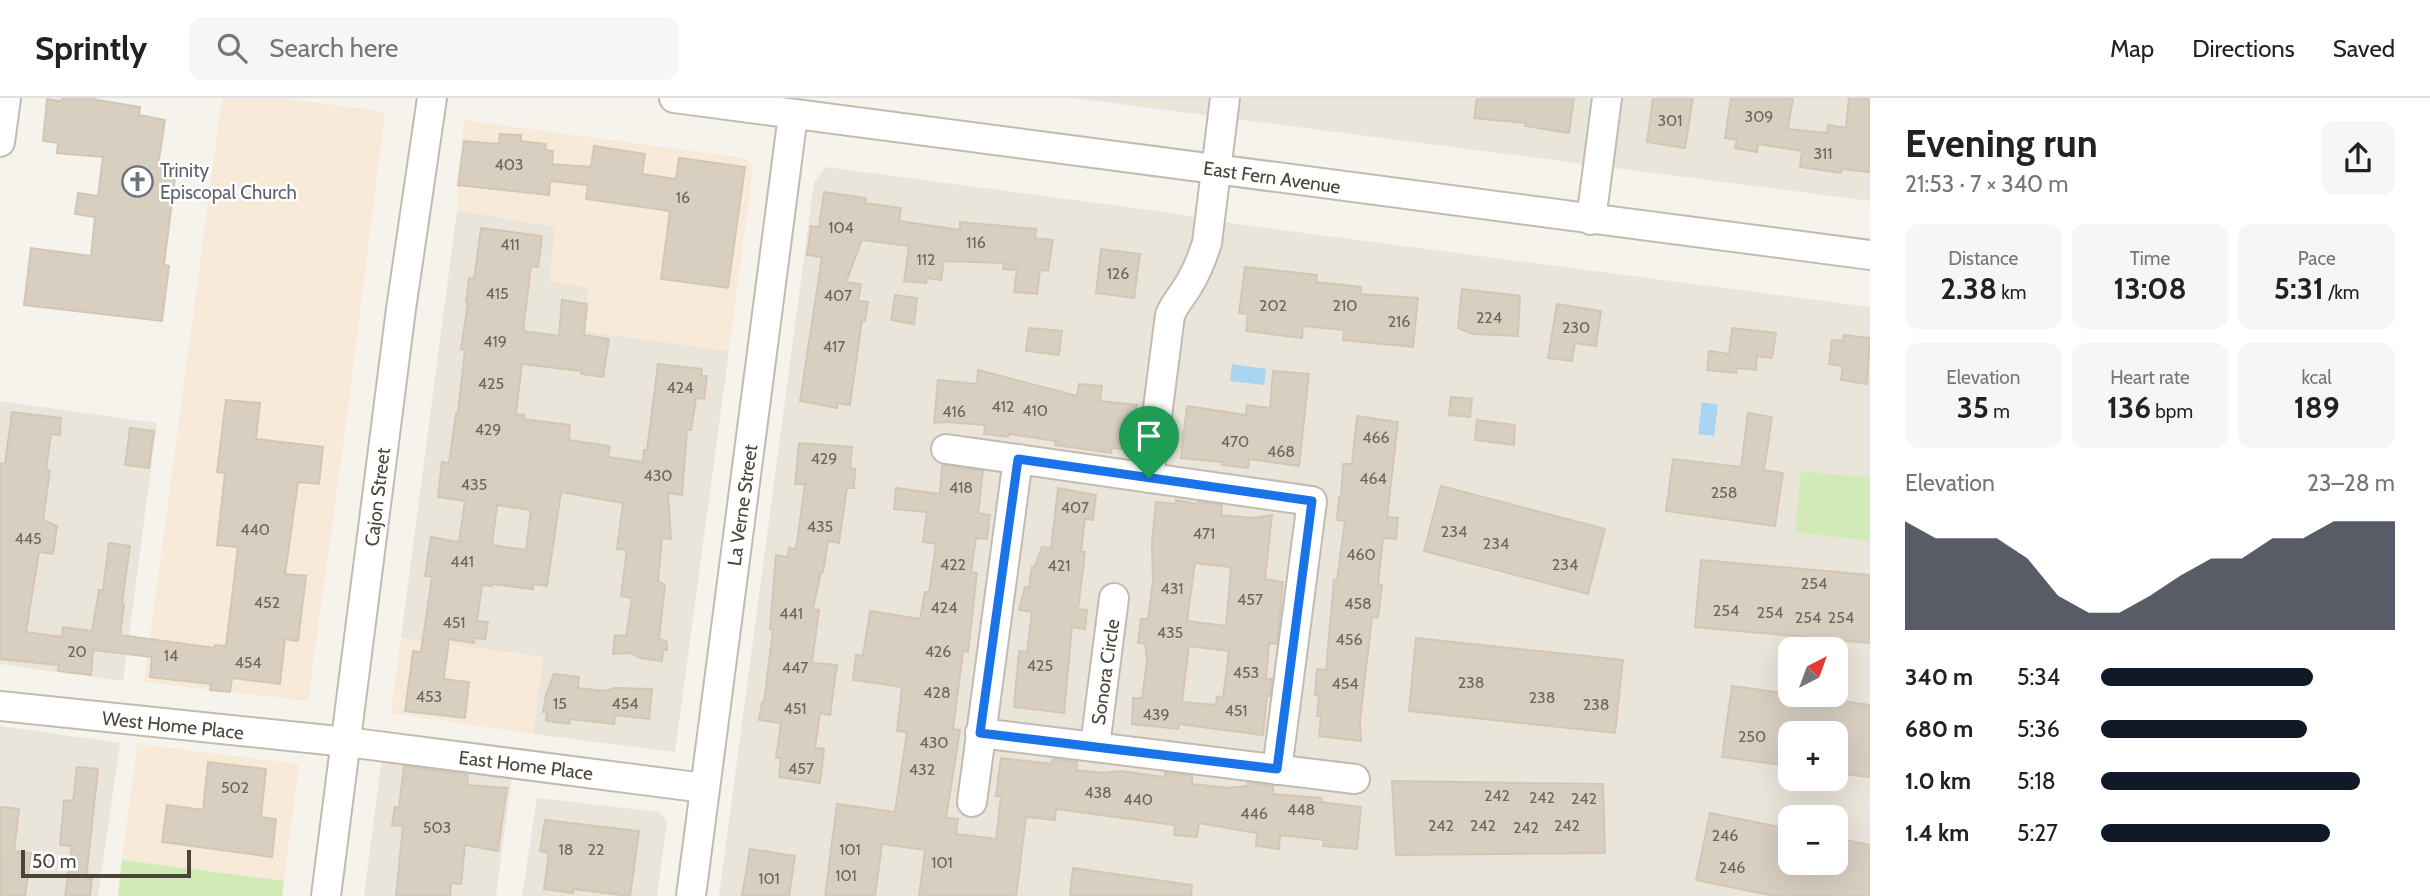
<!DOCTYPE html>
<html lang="en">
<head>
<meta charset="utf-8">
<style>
	body { margin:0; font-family:Cabin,sans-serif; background:#f6f6f6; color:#222; height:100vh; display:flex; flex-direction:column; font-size:26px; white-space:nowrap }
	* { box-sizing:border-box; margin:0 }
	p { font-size:23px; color:#767676 }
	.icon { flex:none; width:38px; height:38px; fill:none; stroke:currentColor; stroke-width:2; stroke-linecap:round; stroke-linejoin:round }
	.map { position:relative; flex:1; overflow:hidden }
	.panel { display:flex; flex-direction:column; background:#fff; width:560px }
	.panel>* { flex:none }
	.needle { width:46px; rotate:41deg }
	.tools { position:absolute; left:1778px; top:539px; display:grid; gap:14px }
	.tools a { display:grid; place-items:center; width:70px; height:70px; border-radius:14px; background:#fff; box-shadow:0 7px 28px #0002; font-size:35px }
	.scale { position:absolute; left:21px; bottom:18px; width:170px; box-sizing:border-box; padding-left:7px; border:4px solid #4b4439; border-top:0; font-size:19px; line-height:24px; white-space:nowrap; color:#4b4439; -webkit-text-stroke:5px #fff; paint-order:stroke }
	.pin { position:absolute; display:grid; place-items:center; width:60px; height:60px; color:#fff; margin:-72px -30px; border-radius:50% 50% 50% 0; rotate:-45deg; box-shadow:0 0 7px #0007 }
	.pin .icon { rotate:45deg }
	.round { display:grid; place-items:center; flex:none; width:74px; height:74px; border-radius:14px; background:#f6f6f6 }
	.headline { display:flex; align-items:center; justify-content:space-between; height:119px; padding:0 35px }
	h1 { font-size:38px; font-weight:800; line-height:52px }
	.figures { display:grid; grid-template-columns:repeat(3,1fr); gap:10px; height:119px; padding:7px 35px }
	.figures div { display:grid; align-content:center; border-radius:14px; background:#f6f6f6; text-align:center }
	.figures b { font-size:30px; font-weight:800 }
	.figures small { font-size:19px; font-weight:400 }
	.figures p { font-size:19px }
	.chart { height:196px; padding:14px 35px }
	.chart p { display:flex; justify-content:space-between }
	.chart svg { width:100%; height:126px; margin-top:7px; fill:#111827; opacity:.7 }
	ul { padding:0 35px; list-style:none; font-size:23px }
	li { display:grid; grid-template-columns:112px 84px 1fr; align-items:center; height:52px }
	li i { height:18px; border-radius:9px; background:#111827 }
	header { display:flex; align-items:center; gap:42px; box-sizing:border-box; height:98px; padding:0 35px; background:#fff; border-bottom:2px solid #e0e0e0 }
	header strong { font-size:33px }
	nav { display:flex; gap:38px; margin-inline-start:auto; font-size:24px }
	.search { width:490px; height:63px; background:#f6f6f6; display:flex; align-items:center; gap:18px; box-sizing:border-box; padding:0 24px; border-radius:14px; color:#767676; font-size:26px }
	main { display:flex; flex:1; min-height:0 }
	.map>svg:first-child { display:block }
	.residential { fill:#eae5da; fill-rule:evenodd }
	.commercial { fill:#f7ead8 }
	.green { fill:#d2eab5 }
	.water { fill:#a9d4f2 }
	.building { fill:#d8cfc1; stroke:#d3c7b4; stroke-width:2; fill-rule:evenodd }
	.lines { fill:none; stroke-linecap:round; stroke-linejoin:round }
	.minor-casing { stroke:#c2bbae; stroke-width:32 }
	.minor { stroke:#fff; stroke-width:28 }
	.route-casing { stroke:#fff; stroke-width:14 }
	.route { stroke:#1a73e8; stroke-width:9 }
	.labels { text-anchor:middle; stroke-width:5; stroke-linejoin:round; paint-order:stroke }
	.number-label { font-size:16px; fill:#6e675b }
	.worship-label { font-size:19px; fill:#5b616d; stroke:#fff; text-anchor:start }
	.street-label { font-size:19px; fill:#4b4439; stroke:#fff }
</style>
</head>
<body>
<header>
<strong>Sprintly</strong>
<div class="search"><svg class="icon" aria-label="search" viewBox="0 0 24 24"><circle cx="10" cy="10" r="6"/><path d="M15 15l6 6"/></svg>Search here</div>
<nav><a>Map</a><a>Directions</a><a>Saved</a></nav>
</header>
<main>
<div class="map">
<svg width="1870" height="798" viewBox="0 0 1870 798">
	<rect width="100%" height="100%" fill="#f6f3ec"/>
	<!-- residential -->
	<g class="residential">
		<path d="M1073,0h797v103z"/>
		<path d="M826,69l339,45 71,12 634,83v589h-1151l95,-714zM1790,551h46v46h-46zM1790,635h46v46h-46zM1790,719h46v46h-46z"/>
		<path d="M457,112l99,17 -7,54 41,7 -7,43 146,20 -54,401 -142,-18 10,-77 -142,-19z"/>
		<path d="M0,303l157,22 -34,258 -123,-17z"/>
		<path d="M0,628l120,17 -22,153h-98z"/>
		<path d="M383,652l130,18 -17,128h-132z"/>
		<path d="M537,700l122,14 8,9 -10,75h-135z"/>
	</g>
	<!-- commercial -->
	<g class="commercial">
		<path d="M222,0h61l102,14 -37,297 -40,292 -164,-19z"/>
		<path d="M464,22l280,38 5,3 4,6 -24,184 -147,-20 7,-43 -40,-7 6,-54 -98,-17z"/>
		<path d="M401,540l142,19 -10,77 -142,-21z"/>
		<path d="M137,646l162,20 -15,117 -162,-21z"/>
	</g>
	<!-- green -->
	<g class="green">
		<path d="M1801,373l69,7v63l-75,-9z"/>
		<path d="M122,762l162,21 -2,15h-164z"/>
	</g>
	<!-- water -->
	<g class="water">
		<path d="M1232,266l34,5 -2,16 -34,-4z"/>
		<path d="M1702,304l16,3 -4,31 -16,-2z"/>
	</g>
	<!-- building -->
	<g class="building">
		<path d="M62,0h24l54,9 -1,8 26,5 -7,46 18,3 -12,96 5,1 -7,55 -138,-16 7,-57 60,8 4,-39 -20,-3 3,-21 20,3 5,-39 -46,-4 1,-10 -15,-2 4,-42 15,2z"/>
		<path d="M1477,0h97l-5,35 -44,-7 1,-3 -52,-5z"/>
		<path d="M1653,0h40l-8,50 -38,-6z"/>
		<path d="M1731,0h62l-5,31 39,4 1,-8 18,3 3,-30h21v74l-28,-3 -1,4 -41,-6 2,-16 -44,-7 -1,8 -22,-4 2,-8 -12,-2z"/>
		<path d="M500,36l21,1v6l25,3 -1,6 8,1 -1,13 39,3 3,-21 51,8 -3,20 34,5 3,-21 66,9 -17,121 -67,-9 9,-68 -84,-12 2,-14 -38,-4 -1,14 -91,-10 6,-44 35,3z"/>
		<path d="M824,94l42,6 -1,5 36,5 -2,13 61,9v-8l76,7 -1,9 18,2 -5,31 -8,-1 -3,24 -23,-2 3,-22 -14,-1 1,-6 -60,-2 -3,19 -14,-2 -1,5 -22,-2 5,-35 -47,-6 -16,42 15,2 -3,17 10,1 -3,19 -3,-1 -12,85 -12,-2 -1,5 -37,-7 22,-144 -15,-2 4,-29 8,1z"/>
		<path d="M481,130l61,8 -4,31 -7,-1 -8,65 36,5 3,-36 25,4 -3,31 25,4 -6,38 -22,-3v-3l-59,-7 -6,50 8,1v4l46,6 -1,15 41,6 -2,11 35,5 1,-12h3l11,-86 44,5 -1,7h6l-3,23 -8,-1 -5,32h-4l-5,65 -14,-2 3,46 -9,-1 -4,43 7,4 -6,54 8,3v8h-4l-1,11 -22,-3 -9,-5 -18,1 2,-19 11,1 6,-38 -11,-2 6,-46 -10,-1 6,-46 -62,-11 -14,94 -14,-2v5l-41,-5v2l-10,-1 -5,36 11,1 -3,17 -11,-1v5l-25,-4 -5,40 25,3 -4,36 -60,-7 8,-60 8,1 11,-75 -7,-1 6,-39 28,5 6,-41 -27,-4 4,-35 7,1 7,-49 2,-2 7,-62 -4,-1 7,-47h-2l3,-24 5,1zM497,407l34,5 -5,40 -34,-5z"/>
		<path d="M1101,151l39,5 -6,44 -38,-5z"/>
		<path d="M1245,169l72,8 -1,7 45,5 -1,7 58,4 -5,49 -70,-7 1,-10 -41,-4 -1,12 -56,-7 2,-17 -9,-1z"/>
		<path d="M1462,191l58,7 -2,40 -45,-2 -15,-6z"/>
		<path d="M895,197l22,3 -3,26 -23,-4z"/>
		<path d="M1557,206l44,7 -5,35 -21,-3 -3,18 -24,-3z"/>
		<path d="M1029,230l33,3 -3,24 -33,-4z"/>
		<path d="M1732,230l44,5 -4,25 -15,-2 -1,14 -19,-2 -1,5 -29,-3 2,-19 20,3z"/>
		<path d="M1844,237l26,3 -3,46 -26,-4 2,-14 -14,-2 3,-24 11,1z"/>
		<path d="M978,272l99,26 2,-12 23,2 -2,15 37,4 -6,45 -19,-2 -1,5 -56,-8 1,-4 -47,-7 -1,3 -24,-3 1,-9 -38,-3 -13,1 4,-43 39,4z"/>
		<path d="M1273,273l36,3 -10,92 -50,-7 -1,9 -26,-3 1,-3 -42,-4 6,-52 59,9 1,-10 23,3z"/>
		<path d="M1451,299l21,2 -2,18 -21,-2z"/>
		<path d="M226,302l34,3 -4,36 67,8 -4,37 -21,-2 -13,92 21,2 -8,65 -13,-2 -5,45 -48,-6 -2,14 -20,-2 1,-6 -61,-7 2,-20 -59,-7 -2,25 -33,-4 1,-6 -59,-6v-196l5,1 7,-52 49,6 -1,17 -9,-1 -5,36h4l-7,50 14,6 -4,28 -14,-2 -13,80 36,5 1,-10 29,4 7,-41h4l6,-47 21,3 -8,57 2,1 -4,31 95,13v-3l11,1 12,-99 -21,-2 8,-72 -8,-1z"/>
		<path d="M1748,315l24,4 -8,53 19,3 -8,53 -109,-15 7,-52 68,8z"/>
		<path d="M1357,318l41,6 -11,95 11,1 -2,21 -13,-1 -5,47h4l-4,33 -6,-1 -12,104 1,20 -42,-5 2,-20h-4l2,-21h-4l2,-26 9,1 8,-90h3l8,-59 -8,-1 2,-23h2l2,-33h9z"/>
		<path d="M1477,322l38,5 -1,20 -39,-5z"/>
		<path d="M130,330l24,3 -5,37 -24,-3z"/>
		<path d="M799,345l53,4 -2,21 5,1 -1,19h-7l-8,55 -11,-2 -5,31h-2l-8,37 6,1 -7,53 25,2 -7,50 -10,-2 -5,35 9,1 -4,34 -41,-6 2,-19h-5l5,-35 -22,-3 3,-18h2l9,-72 -3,-1 6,-74 12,2 1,-9 7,1 9,-65h-10z"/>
		<path d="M942,367l41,6 -5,42 12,2 -3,24 -11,-1 -5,34 6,1 -9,79 -5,-1 -10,78 7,1 -14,88 12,1 -2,15 40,5 5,-42 -5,-1 5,-38 51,6 1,-5 24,3 -1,8 27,3 17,-2 45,6v-4l27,3v8l37,4 18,-2 1,-3 25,3v8l49,4 -1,4 40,5 -4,42 -34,-3 1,-6 -44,-5 -1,14 -23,-3 1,-13 -58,-10 -2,14 -23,-2 1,-10 -119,-16 -1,11 -29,-3 -10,79h-97l6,-46 -43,-6 -7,52h-50l12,-92 58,8 12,-80 -10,-1 5,-44 -49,-7 3,-25 7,1 7,-45 50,8 5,-27h4l7,-48 -13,-2 4,-30 -33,-3 2,-21 44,6z"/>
		<path d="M1441,388l164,43 -17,65 -164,-43z"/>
		<path d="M1058,390l38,7 -3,25 -8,-1 -4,33h4l-7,57 9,1 -2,19 -13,-2 -8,86 -50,-6 5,-56 8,1 5,-40 -13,-2 6,-23 4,1 3,-21 2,1 8,-21 9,1z"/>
		<path d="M1176,402l22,4v-2l24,3 -1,10 32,3 19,-3 -7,64 18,3 -6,62 -8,-1 -3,36h6l-2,17h-3l-4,39 -84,-11 -1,5 -46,-5 1,-26h9l5,-37 -2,-17 -7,-1 3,-24h7l5,-38 -1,-39 4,-40 20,2zM1195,465l36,4 -5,59 -39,-5zM1189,548l40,5 -6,47 -6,-1 -1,8 -34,-3z"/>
		<path d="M1701,462l169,15v68l-175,-16z"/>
		<path d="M1416,540l207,22 -8,73 -206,-22z"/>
		<path d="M554,576l25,3 -1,11 27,3 10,-3 37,1 -3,30 -34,-4 -1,9 -44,-5 -1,5 -23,-3 1,-9h-4l3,-17z"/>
		<path d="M1732,588l138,19v72l-34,-4v-40h-46v33l-68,-9z"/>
		<path d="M208,664l58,7 -5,48 15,2 -4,38 -110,-15 5,-37 36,5z"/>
		<path d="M404,668l64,9 -1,10 40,3 -9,63 -33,-6 -4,39 -10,-1 -1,13h-54l7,-70 -11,-1 3,-18 4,1z"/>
		<path d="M77,669l21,2 -12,110h6l-2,17h-25l7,-50 -12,-1 4,-45 9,1z"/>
		<path d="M1392,683l211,3 2,69 -209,2z"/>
		<path d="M0,709l19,2 -5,42 17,2 -6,43h-24z"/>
		<path d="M1710,715l80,16v34h46v-25l34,7v51h-96l-78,-16z"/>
		<path d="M545,722l94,11 -9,65 -57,-7v4l-29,-4 5,-36 -9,-2z"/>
		<path d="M750,751l45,7 -6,40h-47z"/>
		<path d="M1073,770l119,17 -1,11h-121z"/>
	</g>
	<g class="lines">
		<defs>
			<g id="minor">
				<path d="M674,0l1196,157"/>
				<path d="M0,44l6,-44"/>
				<path d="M1591,122l16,-122"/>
				<path d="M946,351l366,52 -35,269"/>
				<path d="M1149,380l21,-163c5,-12 12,-19 18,-29 9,-14 14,-28 19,-43l18,-145"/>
				<path d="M0,608l347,36 357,46"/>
				<path d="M980,635l375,46"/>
				<path d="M1095,648l19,-148"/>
				<path d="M972,704l46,-343"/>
				<path d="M326,798l75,-587 31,-211"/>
				<path d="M691,798l102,-781"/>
			</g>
		</defs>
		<!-- minor casing -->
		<use href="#minor" class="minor-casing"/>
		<!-- minor -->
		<use href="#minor" class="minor"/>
	</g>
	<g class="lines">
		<defs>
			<path id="route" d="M1018,361l294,42 -35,268 -297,-36z"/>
		</defs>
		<!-- route casing -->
		<use href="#route" class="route-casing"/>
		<!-- route -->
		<use href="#route" class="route"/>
	</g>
	<!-- icons -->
	<defs>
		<symbol id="church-ring" viewBox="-11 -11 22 22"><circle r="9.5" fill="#fff" stroke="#6b7280" stroke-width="1.5"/><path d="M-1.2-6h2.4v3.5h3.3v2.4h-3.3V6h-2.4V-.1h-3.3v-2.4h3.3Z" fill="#6b7280"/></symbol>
	</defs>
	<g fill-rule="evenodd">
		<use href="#church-ring" x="120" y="66" width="35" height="35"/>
	</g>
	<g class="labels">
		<!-- number labels -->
		<g class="number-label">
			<text x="1759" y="24">309</text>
			<text x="1670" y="28">301</text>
			<text x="1823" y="61">311</text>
			<text x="509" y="72">403</text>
			<text x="683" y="105">16</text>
			<text x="841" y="135">104</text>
			<text x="976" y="150">116</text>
			<text x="510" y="152">411</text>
			<text x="926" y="167">112</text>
			<text x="1118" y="181">126</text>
			<text x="497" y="201">415</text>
			<text x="838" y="203">407</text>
			<text x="1273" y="213">202</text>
			<text x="1345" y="213">210</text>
			<text x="1489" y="225">224</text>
			<text x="1399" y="229">216</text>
			<text x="1576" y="235">230</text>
			<text x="495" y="249">419</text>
			<text x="834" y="254">417</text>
			<text x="491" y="291">425</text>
			<text x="680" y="295">424</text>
			<text x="1003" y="314">412</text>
			<text x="1035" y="318">410</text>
			<text x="954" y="319">416</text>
			<text x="488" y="337">429</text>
			<text x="1376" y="345">466</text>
			<text x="1235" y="349">470</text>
			<text x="1281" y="359">468</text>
			<text x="824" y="366">429</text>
			<text x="658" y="383">430</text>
			<text x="1373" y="386">464</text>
			<text x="474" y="392">435</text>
			<text x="961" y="395">418</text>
			<text x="1724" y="400">258</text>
			<text x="1075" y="415">407</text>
			<text x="820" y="434">435</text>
			<text x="255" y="437">440</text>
			<text x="1454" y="439">234</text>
			<text x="1204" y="441">471</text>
			<text x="28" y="446">445</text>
			<text x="1496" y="451">234</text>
			<text x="1361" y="462">460</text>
			<text x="462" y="469">441</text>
			<text x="953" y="472">422</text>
			<text x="1565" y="472">234</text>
			<text x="1059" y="473">421</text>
			<text x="1814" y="491">254</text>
			<text x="1172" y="496">431</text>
			<text x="1250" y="507">457</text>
			<text x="267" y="510">452</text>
			<text x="1358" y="511">458</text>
			<text x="944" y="515">424</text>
			<text x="1726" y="518">254</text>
			<text x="1770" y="520">254</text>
			<text x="791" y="521">441</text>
			<text x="1808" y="525">254</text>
			<text x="1841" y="525">254</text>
			<text x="454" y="530">451</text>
			<text x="1170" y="540">435</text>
			<text x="1349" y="547">456</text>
			<text x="77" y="559">20</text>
			<text x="938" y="559">426</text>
			<text x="171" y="563">14</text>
			<text x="248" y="570">454</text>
			<text x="1040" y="573">425</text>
			<text x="795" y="575">447</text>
			<text x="1246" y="580">453</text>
			<text x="1471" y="590">238</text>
			<text x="1345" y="591">454</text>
			<text x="937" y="600">428</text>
			<text x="429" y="604">453</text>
			<text x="1542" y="605">238</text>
			<text x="560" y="611">15</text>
			<text x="625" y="611">454</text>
			<text x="1596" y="612">238</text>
			<text x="795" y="616">451</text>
			<text x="1236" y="618">451</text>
			<text x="1156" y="622">439</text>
			<text x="1752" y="644">250</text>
			<text x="934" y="650">430</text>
			<text x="801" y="676">457</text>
			<text x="922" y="677">432</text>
			<text x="235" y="695">502</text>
			<text x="1098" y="700">438</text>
			<text x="1497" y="703">242</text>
			<text x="1542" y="705">242</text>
			<text x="1584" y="706">242</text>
			<text x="1138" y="707">440</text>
			<text x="1301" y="717">448</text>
			<text x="1254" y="721">446</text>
			<text x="1441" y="733">242</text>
			<text x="1483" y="733">242</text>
			<text x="1567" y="733">242</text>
			<text x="437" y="735">503</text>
			<text x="1526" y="735">242</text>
			<text x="1725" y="743">246</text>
			<text x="566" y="757">18</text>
			<text x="596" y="757">22</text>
			<text x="850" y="757">101</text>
			<text x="942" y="770">101</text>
			<text x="1732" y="775">246</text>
			<text x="846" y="783">101</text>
			<text x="769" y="786">101</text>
		</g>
		<!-- worship labels -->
		<g class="worship-label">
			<text x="160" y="79">Trinity<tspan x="160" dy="22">Episcopal Church</tspan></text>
		</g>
		<!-- street labels -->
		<g class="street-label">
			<text transform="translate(1272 79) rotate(8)" y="7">East Fern Avenue</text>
			<text transform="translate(377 399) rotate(-83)" y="7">Cajon Street</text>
			<text transform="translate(742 407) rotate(-82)" y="7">La Verne Street</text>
			<text transform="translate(1105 574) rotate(-82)" y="7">Sonora Circle</text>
			<text transform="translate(173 627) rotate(6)" y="7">West Home Place</text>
			<text transform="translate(526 667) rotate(7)" y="7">East Home Place</text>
		</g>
	</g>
</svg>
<div class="tools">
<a><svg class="needle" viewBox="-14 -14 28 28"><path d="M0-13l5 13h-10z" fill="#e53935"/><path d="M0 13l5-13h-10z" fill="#767676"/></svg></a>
<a>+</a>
<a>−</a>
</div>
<div class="scale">50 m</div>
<div class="pin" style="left:1149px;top:380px;background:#1e9e55"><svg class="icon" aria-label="arrive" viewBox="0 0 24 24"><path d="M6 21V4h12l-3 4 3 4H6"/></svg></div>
</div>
<section class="panel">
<div class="headline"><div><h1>Evening run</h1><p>21:53 · 7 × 340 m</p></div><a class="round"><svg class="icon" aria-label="share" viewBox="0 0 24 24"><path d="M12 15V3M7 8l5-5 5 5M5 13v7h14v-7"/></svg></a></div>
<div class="figures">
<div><p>Distance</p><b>2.38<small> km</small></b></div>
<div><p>Time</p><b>13:08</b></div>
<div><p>Pace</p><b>5:31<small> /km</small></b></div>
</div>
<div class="figures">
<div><p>Elevation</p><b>35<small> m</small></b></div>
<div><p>Heart rate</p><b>136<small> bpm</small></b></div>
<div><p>kcal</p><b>189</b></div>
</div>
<div class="chart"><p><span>Elevation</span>23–28 m</p>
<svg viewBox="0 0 160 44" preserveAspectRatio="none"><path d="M0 44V6L10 12L20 12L30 12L40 19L50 32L60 38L70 38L80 32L90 25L100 19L110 19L120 12L130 12L140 6L150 6L160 6V44z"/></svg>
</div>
<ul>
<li><b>340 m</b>5:34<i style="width:72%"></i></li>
<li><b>680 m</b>5:36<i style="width:70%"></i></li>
<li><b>1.0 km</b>5:18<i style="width:88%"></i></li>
<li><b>1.4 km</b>5:27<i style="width:78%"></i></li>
</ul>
</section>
</main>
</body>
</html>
